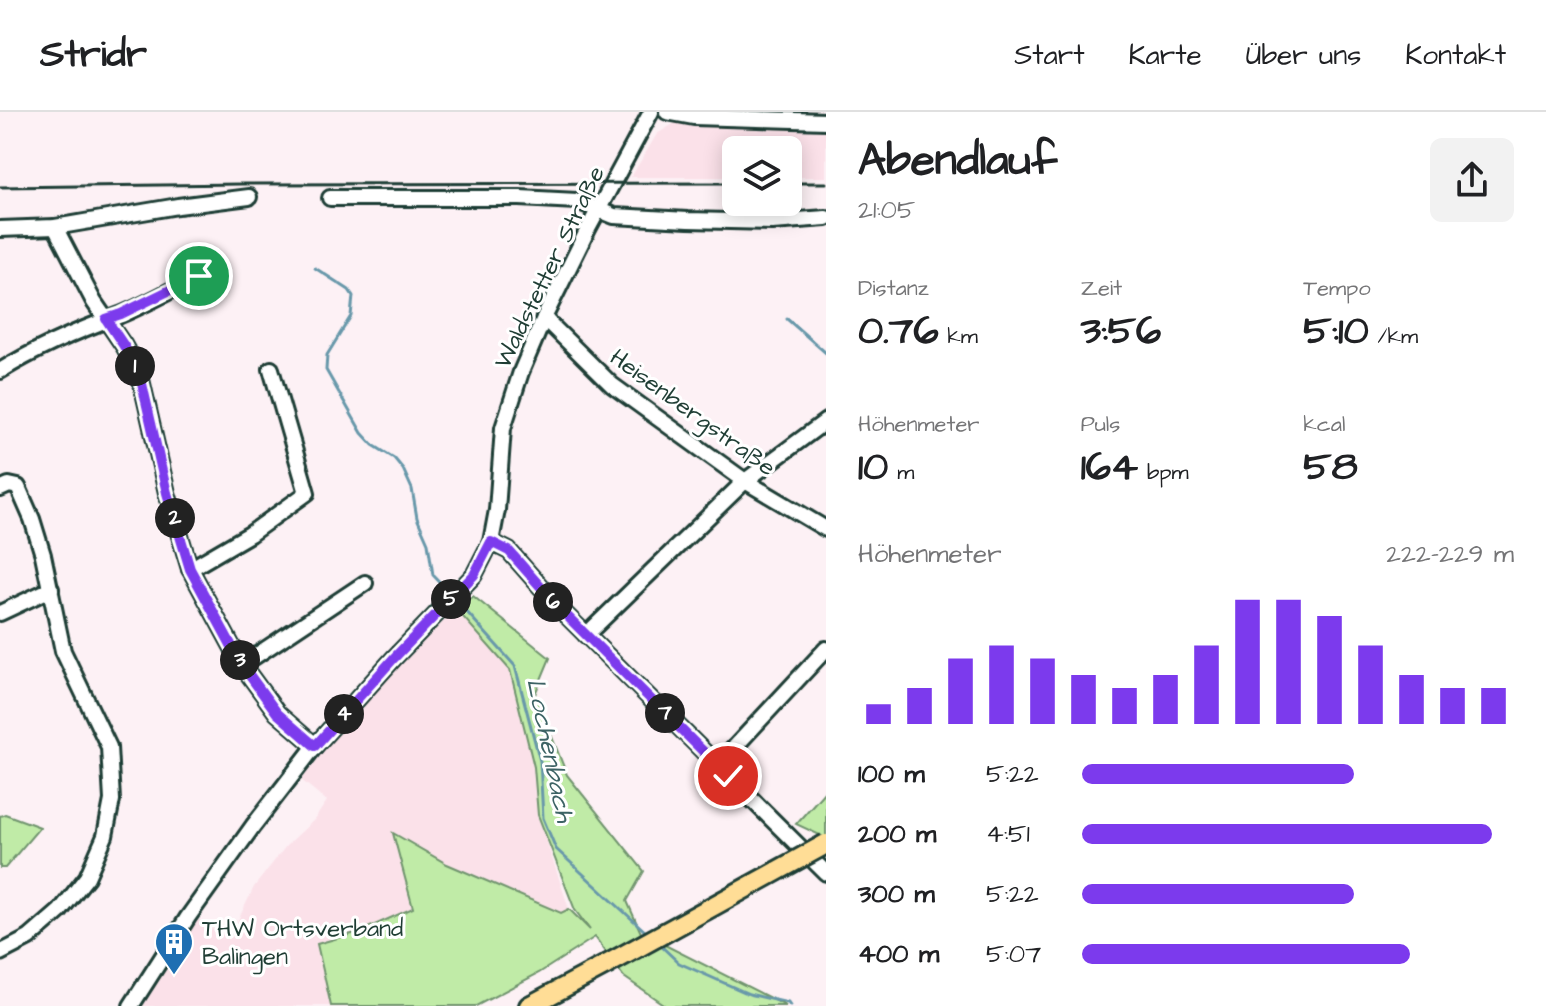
<!DOCTYPE html>
<html lang="de">
<head>
<meta charset="utf-8">
<style>
	body { margin:0; font-family:"Architects Daughter",sans-serif; background:#f2f2f2; color:#202124; height:100vh; display:flex; flex-direction:column; font-size:30px; white-space:nowrap }
	* { box-sizing:border-box; margin:0 }
	p { font-size:26px; color:#757577 }
	.icon { flex:none; width:44px; height:44px; fill:none; stroke:currentColor; stroke-width:2; stroke-linecap:round; stroke-linejoin:round }
	.map { position:relative; flex:1; overflow:hidden }
	.panel { display:flex; flex-direction:column; background:#fff; width:720px }
	.panel>* { flex:none }
	.controls { position:absolute; left:722px; top:24px; display:grid; gap:16px }
	.controls a { display:grid; place-items:center; width:80px; height:80px; border-radius:12px; background:#fff; box-shadow:0 4px 20px #0003; font-size:40px }
	.pin { position:absolute; display:grid; place-items:center; width:68px; height:68px; color:#fff; margin:-34px; border:4px solid #fff; border-radius:50%; box-shadow:0 2px 8px #0007 }
	.km { position:absolute; width:40px; height:40px; margin:-20px; border-radius:50%; background:#222; color:#fff; font-size:22px; line-height:40px; text-align:center }
	.round { display:grid; place-items:center; flex:none; width:84px; height:84px; border-radius:12px; background:#f2f2f2 }
	.summary { display:flex; align-items:center; justify-content:space-between; height:136px; padding:0 32px }
	h1 { font-size:44px; font-weight:700; line-height:60px }
	.figures { display:grid; grid-template-columns:repeat(3,1fr); gap:12px; height:136px; padding:8px 32px }
	.figures div { display:grid; align-content:center }
	.figures b { font-size:40px; font-weight:700 }
	.figures small { font-size:22px; font-weight:400 }
	.figures p { font-size:22px }
	.chart { height:224px; padding:16px 32px }
	.chart p { display:flex; justify-content:space-between }
	.chart svg { width:100%; height:144px; margin-top:8px; stroke:#7c3aed; stroke-width:6 }
	ul { padding:0 32px; list-style:none; font-size:26px }
	li { display:grid; grid-template-columns:128px 96px 1fr; align-items:center; height:60px }
	li i { height:20px; border-radius:10px; background:#7c3aed }
	header { display:flex; align-items:center; gap:48px; box-sizing:border-box; height:112px; padding:0 40px; background:#fff; border-bottom:2px solid #e0e0e0 }
	header strong { font-size:38px }
	nav { display:flex; gap:44px; margin-inline-start:auto; font-size:28px }
	main { display:flex; flex:1; min-height:0 }
	.map>svg:first-child { display:block }
	.built { fill:#fbe1e9 }
	.green { fill:#c0eba7; stroke:#70946e; stroke-width:2 }
	.lines { fill:none; stroke-linecap:round; stroke-linejoin:round }
	.stream { stroke:#6898aa; stroke-width:3 }
	.minor-casing { stroke:#1f3d34; stroke-width:20 }
	.major-casing { stroke:#1f3d34; stroke-width:24 }
	.minor { stroke:#fff; stroke-width:14 }
	.major { stroke:#ffdd96; stroke-width:18 }
	.rail { stroke:#1f3d34; stroke-width:3 }
	.major-bridge-casing { stroke:#1f3d34; stroke-width:24; stroke-linecap:butt }
	.major-bridge { stroke:#ffdd96; stroke-width:18 }
	.route-casing { stroke:#fff; stroke-width:16 }
	.route { stroke:#7c3aed; stroke-width:10 }
	.labels { text-anchor:middle; stroke-width:6; stroke-linejoin:round; paint-order:stroke }
	.street-label { font-size:24px; fill:#1f3d34; stroke:#fff }
	.poi-label { font-size:24px; fill:#1f3d34; stroke:#fff; text-anchor:start }
	.water-label { font-size:26px; font-style:italic; fill:#3d6365; stroke:#fff }
</style>
</head>
<body>
<header>
<strong>Stridr</strong>
<nav><a>Start</a><a>Karte</a><a>Über uns</a><a>Kontakt</a></nav>
</header>
<main>
<div class="map">
<svg width="826" height="894" viewBox="0 0 826 894">
	<rect width="100%" height="100%" fill="#fdf1f5"/>
	<filter id="ink" filterUnits="userSpaceOnUse"><feTurbulence type="fractalNoise" baseFrequency=".0125" numOctaves="2"/><feDisplacementMap in="SourceGraphic" scale="16" xChannelSelector="R" yChannelSelector="G"/><feConvolveMatrix kernelMatrix="1 2 1 2 8 2 1 2 1" color-interpolation-filters="sRGB"/></filter>
	<g filter="url(#ink)">
		<!-- built -->
		<g class="built">
			<path d="M675,11l151,8v46h-38v-27h-52v27h-105l26,-43z"/>
			<path d="M456,497l54,61 24,97 4,48 31,94 -8,4 -114,-49 -53,-31 20,75 -55,24 -41,12 13,62h-193l56,-89 35,22 25,-52 32,-41 28,-26 13,-19 -28,-23 85,-98z"/>
		</g>
		<!-- green -->
		<g class="green">
			<path d="M473,484l77,62 -15,36 32,81 77,96 -17,30 14,32 145,73h-120l-42,-29 -29,-40 -56,36 -63,33h-145l-14,-62 42,-12 54,-24 -20,-75 54,31 114,49 8,-4 21,21 -15,-20 -37,-95 -4,-48 -24,-97 -54,-61z"/>
			<path d="M826,678v48l-30,-14z"/>
			<path d="M5,702l35,13 -35,41h-5v-52z"/>
		</g>
		<g class="lines">
			<!-- stream -->
			<g class="stream">
				<path d="M315,156l34,22 4,6 -2,20 -24,39 -1,15 36,63 11,12 21,13 9,11 9,20 5,29 11,25 5,32 16,17"/>
				<path d="M787,207l39,34"/>
				<path d="M457,489l58,65 25,95 3,57 13,31 91,84"/>
				<path d="M659,832l20,19 70,31 39,9 2,3"/>
			</g>
			<defs>
				<g id="minor">
					<path d="M667,0l27,5 132,4"/>
					<path d="M330,86h190l57,3 37,15 74,4 84,2 54,-4"/>
					<path d="M55,115l39,75 30,44 16,29 27,118 23,76 52,96 35,48 38,33"/>
					<path d="M0,117l55,-2 123,-21 71,-9"/>
					<path d="M544,206l68,67 133,96 81,48"/>
					<path d="M0,259c37,-23 79,-41 120,-56 27,-11 53,-26 79,-39"/>
					<path d="M0,377l9,-4 9,2 14,32 11,36 20,96 46,96 3,53 -7,36 -18,41 -27,34 -31,27 -29,15"/>
					<path d="M491,430l18,9 53,60 264,262"/>
					<path d="M190,457l60,-35 57,-41 -36,-124"/>
					<path d="M0,501l51,-24"/>
					<path d="M586,523l159,-154 81,-60"/>
					<path d="M242,553l123,-82"/>
					<path d="M718,653l108,-116"/>
					<path d="M131,894l57,-89 65,-91 62,-80 79,-88 80,-83 17,-33 6,-32 6,-82 18,-56 23,-54 44,-89 63,-117"/>
				</g>
				<path id="major" d="M529,894l77,-41"/>
			</defs>
			<!-- minor casing -->
			<use href="#minor" class="minor-casing"/>
			<!-- major casing -->
			<use href="#major" class="major-casing"/>
			<!-- minor -->
			<use href="#minor" class="minor"/>
			<!-- major -->
			<use href="#major" class="major"/>
			<!-- rail -->
			<g class="rail">
				<path d="M788,71h38"/>
				<path d="M0,75l241,-3 495,-1"/>
			</g>
			<defs>
				<path id="major-bridge" d="M606,853l220,-121"/>
			</defs>
			<!-- major-bridge casing -->
			<use href="#major-bridge" class="major-bridge-casing"/>
			<!-- major-bridge -->
			<use href="#major-bridge" class="major-bridge"/>
		</g>
	</g>
	<g class="lines" filter="url(#ink)">
		<defs>
			<path id="route" d="M199,164l-78,38 -15,5 18,27 16,29 27,118 23,76 52,96 35,48 38,33 79,-88 80,-83 17,-33 18,9 53,60 166,165"/>
		</defs>
		<!-- route casing -->
		<use href="#route" class="route-casing"/>
		<!-- route -->
		<use href="#route" class="route"/>
	</g>
	<!-- icons -->
	<defs>
		<symbol id="building-pin" viewBox="-11 -11 22 30"><path d="M0 17L-7.5 6A9.5 9.5 0 1 1 7.5 6Z" fill="#1f6fb2" stroke="#fff"/><path d="M-4-6H4V6H1V3H-1V6H-4ZM-2.5-4.3h1.7v1.8h-1.7ZM.8-4.3h1.7v1.8H.8ZM-2.5-1h1.7V.8h-1.7ZM.8-1h1.7V.8H.8Z" fill="#fff"/></symbol>
	</defs>
	<g fill-rule="evenodd">
		<use href="#building-pin" x="152" y="808" width="44" height="60"/>
	</g>
	<g class="labels">
		<!-- street labels -->
		<g class="street-label">
			<text transform="translate(549 155) rotate(-64)" y="8">Waldstetter Straße</text>
			<text transform="translate(693 300) rotate(36)" y="8">Heisenbergstraße</text>
		</g>
		<!-- poi labels -->
		<g class="poi-label">
			<text x="202" y="824">THW Ortsverband<tspan x="202" dy="28">Balingen</tspan></text>
		</g>
		<!-- water labels -->
		<g class="water-label">
			<text transform="translate(551 638) rotate(78)" y="9">Lochenbach</text>
		</g>
	</g>
</svg>
<div class="controls">
<a><svg class="icon" aria-label="layers" viewBox="0 0 24 24"><path d="M12 4l9 5-9 5-9-5zM3 14l9 5 9-5"/></svg></a>
</div>
<div class="pin" style="left:199px;top:164px;background:#1e9e55"><svg class="icon" aria-label="arrive" viewBox="0 0 24 24"><path d="M6 21V4h12l-3 4 3 4H6"/></svg></div>
<div class="pin" style="left:728px;top:664px;background:#d93025"><svg class="icon" aria-label="check" viewBox="0 0 24 24"><path d="M5 12l5 5 9-10"/></svg></div>
<b class="km" style="left:135px;top:254px">1</b>
<b class="km" style="left:175px;top:406px">2</b>
<b class="km" style="left:240px;top:548px">3</b>
<b class="km" style="left:344px;top:602px">4</b>
<b class="km" style="left:451px;top:487px">5</b>
<b class="km" style="left:553px;top:490px">6</b>
<b class="km" style="left:665px;top:601px">7</b>
</div>
<section class="panel">
<div class="summary"><div><h1>Abendlauf</h1><p>21:05</p></div><a class="round"><svg class="icon" aria-label="share" viewBox="0 0 24 24"><path d="M12 15V3M7 8l5-5 5 5M5 13v7h14v-7"/></svg></a></div>
<div class="figures">
<div><p>Distanz</p><b>0.76<small> km</small></b></div>
<div><p>Zeit</p><b>3:56</b></div>
<div><p>Tempo</p><b>5:10<small> /km</small></b></div>
</div>
<div class="figures">
<div><p>Höhenmeter</p><b>10<small> m</small></b></div>
<div><p>Puls</p><b>164<small> bpm</small></b></div>
<div><p>kcal</p><b>58</b></div>
</div>
<div class="chart"><p><span>Höhenmeter</span>222–229 m</p>
<svg viewBox="0 0 160 44" preserveAspectRatio="none"><path d="M5 44V38M15 44V33M25 44V24M35 44V20M45 44V24M55 44V29M65 44V33M75 44V29M85 44V20M95 44V6M105 44V6M115 44V11M125 44V20M135 44V29M145 44V33M155 44V33"/></svg>
</div>
<ul>
<li><b>100 m</b>5:22<i style="width:63%"></i></li>
<li><b>200 m</b>4:51<i style="width:95%"></i></li>
<li><b>300 m</b>5:22<i style="width:63%"></i></li>
<li><b>400 m</b>5:07<i style="width:76%"></i></li>
</ul>
</section>
</main>
</body>
</html>
